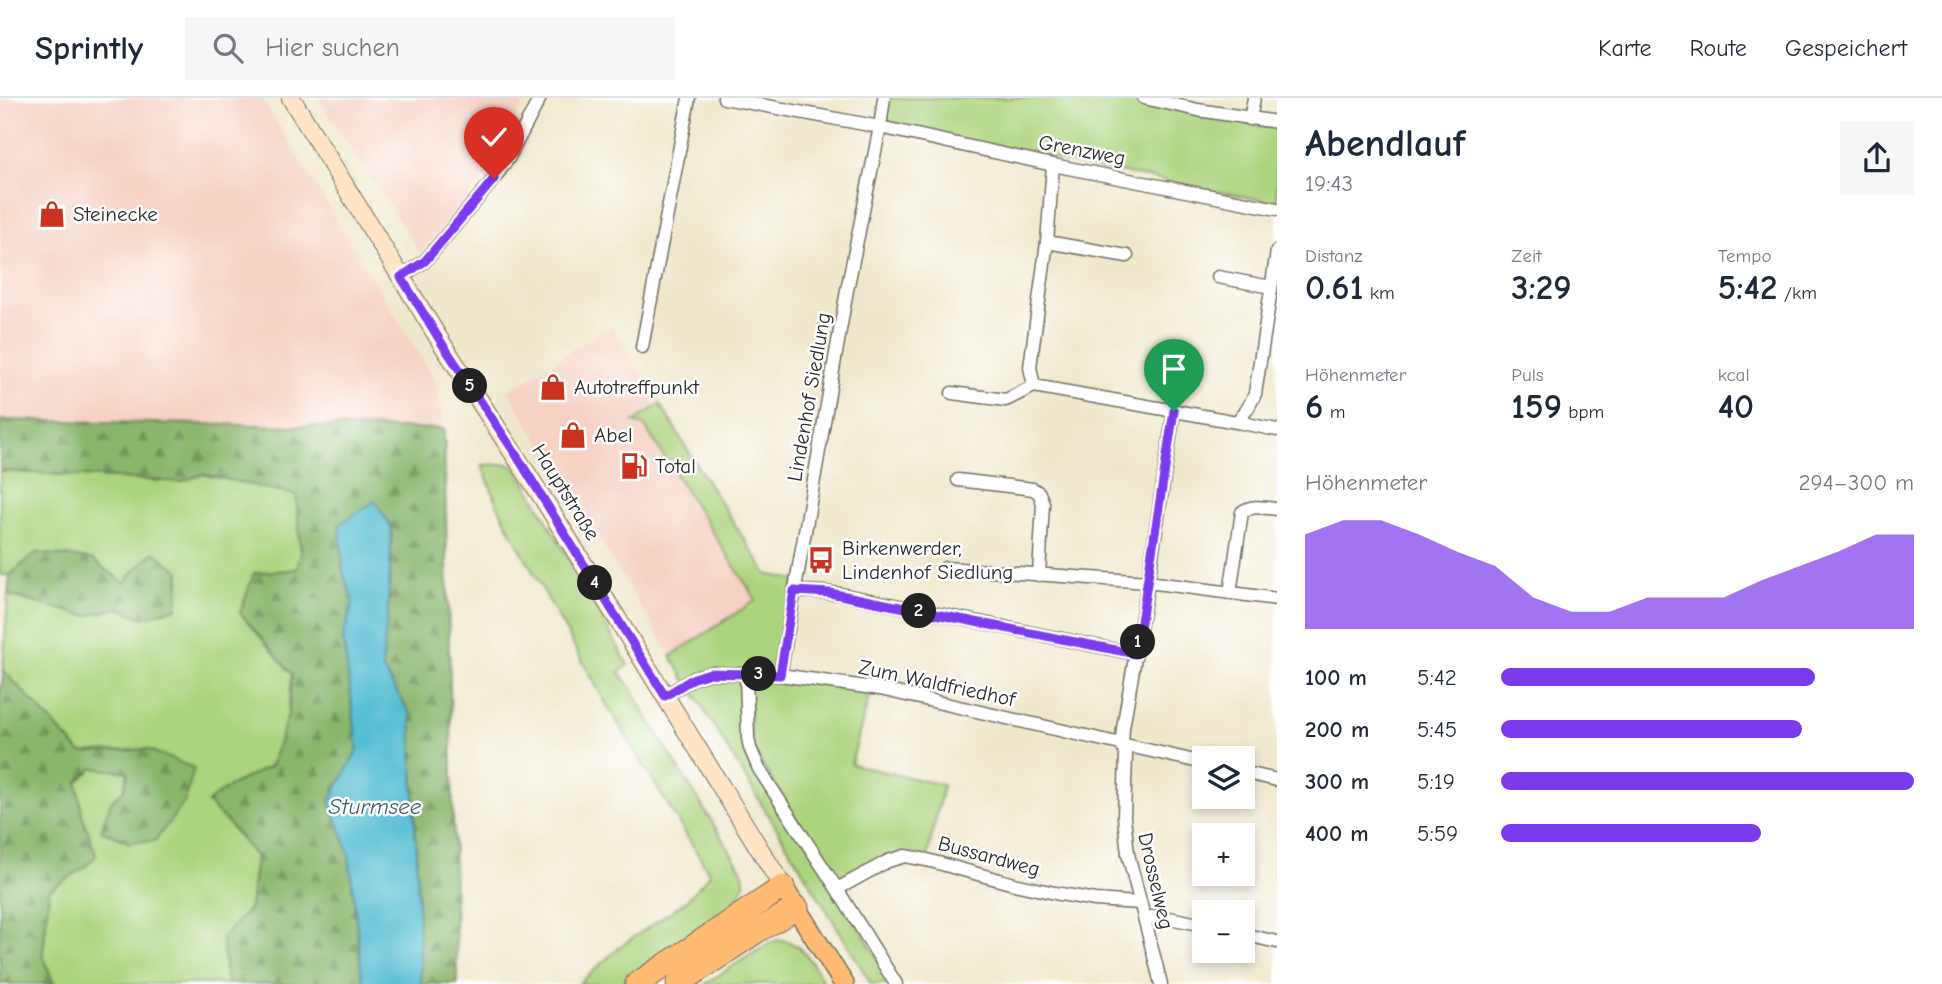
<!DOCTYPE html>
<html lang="de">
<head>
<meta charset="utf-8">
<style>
	body { margin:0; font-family:"Comic Neue",sans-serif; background:#f6f6f7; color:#1f2937; height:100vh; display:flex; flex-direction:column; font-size:26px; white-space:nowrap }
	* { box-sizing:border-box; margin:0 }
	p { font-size:23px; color:#747a83 }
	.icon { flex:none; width:38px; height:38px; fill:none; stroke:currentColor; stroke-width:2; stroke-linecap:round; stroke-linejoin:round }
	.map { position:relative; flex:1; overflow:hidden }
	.details { display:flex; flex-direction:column; background:#fff; width:665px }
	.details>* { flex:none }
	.tools { position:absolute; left:1192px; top:648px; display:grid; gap:14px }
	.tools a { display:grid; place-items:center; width:63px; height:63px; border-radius:0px; background:#fff; box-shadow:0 4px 10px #0003; font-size:35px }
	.pin { position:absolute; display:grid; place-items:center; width:60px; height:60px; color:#fff; margin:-72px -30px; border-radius:50% 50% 50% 0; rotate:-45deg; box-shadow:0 0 7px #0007 }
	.pin .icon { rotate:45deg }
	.km { position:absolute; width:35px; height:35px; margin:-18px; border-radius:50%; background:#222; color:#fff; font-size:19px; line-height:35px; text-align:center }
	.round { display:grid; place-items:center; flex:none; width:74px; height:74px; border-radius:0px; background:#f6f6f7 }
	.head { display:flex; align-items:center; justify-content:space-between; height:119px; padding:0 28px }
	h1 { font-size:38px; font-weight:700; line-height:52px }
	.figures { display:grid; grid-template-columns:repeat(3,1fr); gap:10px; height:119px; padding:7px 28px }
	.figures div { display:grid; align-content:center }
	.figures b { font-size:35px; font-weight:700 }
	.figures small { font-size:19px; font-weight:400 }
	.figures p { font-size:19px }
	.chart { height:196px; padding:14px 28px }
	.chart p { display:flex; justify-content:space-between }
	.chart svg { width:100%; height:126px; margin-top:7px; fill:#7c3aed; opacity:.7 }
	ul { padding:0 28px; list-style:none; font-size:23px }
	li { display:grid; grid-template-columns:112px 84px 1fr; align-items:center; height:52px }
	li i { height:18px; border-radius:9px; background:#7c3aed }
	header { display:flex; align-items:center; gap:42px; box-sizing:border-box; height:98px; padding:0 35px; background:#fff; border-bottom:2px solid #e0e1e3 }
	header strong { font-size:33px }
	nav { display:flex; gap:38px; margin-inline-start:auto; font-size:24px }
	.search { width:490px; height:63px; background:#f6f6f7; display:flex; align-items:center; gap:18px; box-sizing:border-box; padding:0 24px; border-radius:0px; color:#747a83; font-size:26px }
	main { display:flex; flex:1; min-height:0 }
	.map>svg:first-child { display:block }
	.built { fill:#f6d2c4 }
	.grass { fill:#acd37d; stroke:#6c7f54; stroke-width:2 }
	.forest { fill:url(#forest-firs); stroke:#5a704c; stroke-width:2 }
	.water { fill:#55bdd2; stroke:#40747e; stroke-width:2 }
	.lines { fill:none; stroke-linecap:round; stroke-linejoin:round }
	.minor-casing { stroke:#706d64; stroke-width:15 }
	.secondary-casing { stroke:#706d64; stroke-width:20 }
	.primary-casing { stroke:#706d64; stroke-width:22 }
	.motorway-casing { stroke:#706d64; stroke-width:25 }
	.minor { stroke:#fff; stroke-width:12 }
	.secondary { stroke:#ffe4c6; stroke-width:18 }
	.primary { stroke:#ffbb71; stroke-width:19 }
	.motorway { stroke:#ffbb71; stroke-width:23 }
	.route-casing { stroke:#fff; stroke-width:14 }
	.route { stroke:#7c3aed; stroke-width:9 }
	.labels { text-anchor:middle; stroke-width:5; stroke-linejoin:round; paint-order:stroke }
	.street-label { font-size:21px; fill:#2b2b2b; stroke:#fff }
	.poi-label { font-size:21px; fill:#2b2b2b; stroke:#fff; text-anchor:start }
	.water-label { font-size:23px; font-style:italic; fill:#3a5e65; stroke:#fff }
</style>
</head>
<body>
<header>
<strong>Sprintly</strong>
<div class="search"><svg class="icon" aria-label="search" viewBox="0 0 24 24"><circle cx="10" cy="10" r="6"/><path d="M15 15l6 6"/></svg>Hier suchen</div>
<nav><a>Karte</a><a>Route</a><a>Gespeichert</a></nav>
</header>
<main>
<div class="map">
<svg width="1277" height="886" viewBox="0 0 1277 886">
	<defs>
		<pattern id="forest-firs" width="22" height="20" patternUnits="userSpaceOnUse" patternTransform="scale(1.75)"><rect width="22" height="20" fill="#89b56c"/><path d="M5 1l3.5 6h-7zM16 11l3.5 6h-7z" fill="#709359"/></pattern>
	</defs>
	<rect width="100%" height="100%" fill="#fff"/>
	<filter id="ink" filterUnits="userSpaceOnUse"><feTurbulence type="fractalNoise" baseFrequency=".0143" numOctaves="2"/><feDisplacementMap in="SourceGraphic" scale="14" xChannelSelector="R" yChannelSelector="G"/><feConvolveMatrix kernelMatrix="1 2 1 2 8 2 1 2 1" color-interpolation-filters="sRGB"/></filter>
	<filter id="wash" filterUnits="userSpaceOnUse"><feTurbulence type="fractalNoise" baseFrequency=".00686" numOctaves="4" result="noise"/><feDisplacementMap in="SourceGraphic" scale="28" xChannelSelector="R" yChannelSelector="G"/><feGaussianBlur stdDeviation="1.57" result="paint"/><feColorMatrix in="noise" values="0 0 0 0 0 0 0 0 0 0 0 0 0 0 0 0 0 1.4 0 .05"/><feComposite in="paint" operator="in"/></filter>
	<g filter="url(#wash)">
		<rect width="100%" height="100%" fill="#f0e8cd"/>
		<!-- built -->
		<g class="built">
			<path d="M0,0h262l174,284 8,47 -444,-9z"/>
			<path d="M318,0h209l-37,69 -26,37 -44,49z"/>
			<path d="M612,227l48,79 -27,18 10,3 114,175 -86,56 -163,-265z"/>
		</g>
		<!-- grass -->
		<g class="grass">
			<path d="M883,0h239l155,31v74l-397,-78z"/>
			<path d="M660,306l44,73 63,97 28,6 -16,93 -33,-1 -60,10 -15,-26 85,-56 -112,-175 -11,-3z"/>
			<path d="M508,366l7,4 11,15 102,182 -9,7 14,18 11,22 97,157c2,5 4,10 3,16 -7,27 -89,74 -115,91l-8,8h-42l41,-37 66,-46 24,-27 -106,-174 -88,-159 -18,-35 -16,-41z"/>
			<path d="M0,373l181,11 22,-8 93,21 5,58 -4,17 -57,42 52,62 -4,41 -17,51 -40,19 -23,18 21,21 27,33 -6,51 -28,30 5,46h-173l-11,-28 6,-66 36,-23 11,-12 -14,-40 -5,-33 16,-14 35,4 -4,18 -13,11 17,41 19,-93 -66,4 -78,-83 5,-75 78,21 33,-8 23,10 -8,-47 -9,12 -34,-24 -55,-6 -26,22h-10z"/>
			<path d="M744,578l2,63 147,245h-22c-59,-101 -123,-199 -182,-300l12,-7z"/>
			<path d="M748,578l123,13 -20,75 92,21 -16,73 -17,-4 -72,33 -86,-140z"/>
			<path d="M779,842c23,0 35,26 45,44h-119l66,-42z"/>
		</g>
		<!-- forest -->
		<g class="forest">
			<path d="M0,322l444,9 13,555h-36l-10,-269 -29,-47 6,-59 4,-80 -17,-27 -35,22 3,48 10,29 -10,38 15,110 -28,52 19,53 14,130h-136l-5,-46 28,-30 6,-51 -27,-33 -21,-21c18,-18 41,-26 63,-37l17,-51 4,-41 -52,-61 14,-40 43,-4 4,-16 -5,-58 -93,-21 -22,8 -181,-11z"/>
			<path d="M154,454l26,19 -3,37 -35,10 -23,-10 -33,8 -78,-21 2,-20 26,-22 55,6 34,24 9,-12z"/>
			<path d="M3,572l78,83 66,-4 47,19 -9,33 -30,40 -27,1 -27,-12 10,-29 13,-11 4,-18 -35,-4 -16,14 5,33 14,41 -11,11 -36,23 -6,66 11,28h-54v-298h2z"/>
		</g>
		<!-- water -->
		<path class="water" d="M375,403l17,27 -4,81 -6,59 29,47 10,269h-58l-14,-130 -19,-53 28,-52 -15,-110 10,-38 -10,-29 -3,-48z"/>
	</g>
	<g filter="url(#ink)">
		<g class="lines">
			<defs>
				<g id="minor">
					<path d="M724,0l156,29 173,38 224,44"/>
					<path d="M1144,0l54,12 79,12"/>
					<path d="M1250,21l4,-21"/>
					<path d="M1053,67l-6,77 -17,125 4,19 203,36 11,-14 7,-14 22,-143"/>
					<path d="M1047,144l80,14"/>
					<path d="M401,179l24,-16 69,-82 15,-22 31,-59"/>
					<path d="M1218,179l53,10"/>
					<path d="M642,249l47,-249"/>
					<path d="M952,295l54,7 28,-14"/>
					<path d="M1237,324l40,8"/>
					<path d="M958,382l75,9 6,4 4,10 -4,72"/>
					<path d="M945,470l203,14 129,17"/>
					<path d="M794,493l28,1 18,2 296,60"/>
					<path d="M1230,495l12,-81c11,-8 22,-4 35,-3"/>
					<path d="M746,576l2,64 2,10 9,21 78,120 59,95"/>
					<path d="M780,577l67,-385 33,-163 4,-29"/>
					<path d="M665,598l29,-18 16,-5 70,2 100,14 324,74"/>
					<path d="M1242,674l35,8"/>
					<path d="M837,791l51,-28 17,-5 22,4 87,24 41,9 40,7 44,3"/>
					<path d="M1144,820l15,-2 45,9"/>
					<path d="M1242,836l35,8"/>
					<path d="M1161,886l-33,-130 -4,-37 2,-62 -4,-11 1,-16 25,-146 26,-171"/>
				</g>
				<path id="secondary" d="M291,0l150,244 103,158 239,387"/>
				<path id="primary" d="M783,789l61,97"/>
				<g id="motorway">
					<path d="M637,886l146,-97"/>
					<path d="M678,886l79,-53 40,-23"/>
				</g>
			</defs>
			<!-- minor casing -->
			<use href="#minor" class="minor-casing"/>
			<!-- secondary casing -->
			<use href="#secondary" class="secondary-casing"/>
			<!-- primary casing -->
			<use href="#primary" class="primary-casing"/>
			<!-- motorway casing -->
			<use href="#motorway" class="motorway-casing"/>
			<!-- minor -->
			<use href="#minor" class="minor"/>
			<!-- secondary -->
			<use href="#secondary" class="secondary"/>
			<!-- primary -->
			<use href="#primary" class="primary"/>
			<!-- motorway -->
			<use href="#motorway" class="motorway"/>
		</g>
	</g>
	<g class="lines" filter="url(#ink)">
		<defs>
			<path id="route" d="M494,81l-69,82 -24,16 40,65 74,111 150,243 29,-18 16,-5 70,2 14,-84 36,2 306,61 38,-243"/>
		</defs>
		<!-- route casing -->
		<use href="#route" class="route-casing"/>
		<!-- route -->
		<use href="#route" class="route"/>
	</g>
	<!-- icons -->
	<defs>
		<symbol id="shop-bare" viewBox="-9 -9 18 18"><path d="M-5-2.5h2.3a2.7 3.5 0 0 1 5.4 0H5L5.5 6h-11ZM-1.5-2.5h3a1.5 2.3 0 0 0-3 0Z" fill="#c8321e" stroke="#fff" stroke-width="2.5" paint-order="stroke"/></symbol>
		<symbol id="fuel-bare" viewBox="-9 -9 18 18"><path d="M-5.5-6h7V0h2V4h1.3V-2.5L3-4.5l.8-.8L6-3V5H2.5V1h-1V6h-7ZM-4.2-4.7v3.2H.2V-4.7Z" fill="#c8321e" stroke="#fff" stroke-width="2.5" paint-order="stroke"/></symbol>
		<symbol id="bus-bare" viewBox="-9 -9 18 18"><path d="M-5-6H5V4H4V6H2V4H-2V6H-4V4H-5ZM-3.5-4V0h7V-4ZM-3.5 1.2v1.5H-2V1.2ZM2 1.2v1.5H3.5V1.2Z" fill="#c8321e" stroke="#fff" stroke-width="2.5" paint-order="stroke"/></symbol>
	</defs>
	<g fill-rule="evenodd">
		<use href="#shop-bare" x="33" y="97" width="38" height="38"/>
		<use href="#shop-bare" x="534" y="270" width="38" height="38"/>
		<use href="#shop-bare" x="554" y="318" width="38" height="38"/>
		<use href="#fuel-bare" x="615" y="349" width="38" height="38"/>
		<use href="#bus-bare" x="802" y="443" width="38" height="38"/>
	</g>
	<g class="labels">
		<!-- street labels -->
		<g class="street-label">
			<text transform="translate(1082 52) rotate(11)" y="7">Grenzweg</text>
			<text transform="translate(809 299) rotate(-80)" y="7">Lindenhof Siedlung</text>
			<text transform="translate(566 394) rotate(58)" y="7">Hauptstraße</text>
			<text transform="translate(937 585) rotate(12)" y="7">Zum Waldfriedhof</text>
			<text transform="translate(989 758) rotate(15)" y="7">Bussardweg</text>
			<text transform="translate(1156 783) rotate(77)" y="7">Drosselweg</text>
		</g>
		<!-- poi labels -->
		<g class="poi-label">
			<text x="73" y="123">Steinecke</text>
			<text x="574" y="296">Autotreffpunkt</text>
			<text x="594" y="344">Abel</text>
			<text x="655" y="375">Total</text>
			<text x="842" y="457">Birkenwerder,<tspan x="842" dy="24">Lindenhof Siedlung</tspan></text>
		</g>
		<!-- water labels -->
		<g class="water-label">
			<text x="375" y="716">Sturmsee</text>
		</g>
	</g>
</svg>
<div class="tools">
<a><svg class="icon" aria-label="layers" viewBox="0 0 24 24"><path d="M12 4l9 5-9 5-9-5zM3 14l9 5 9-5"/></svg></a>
<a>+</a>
<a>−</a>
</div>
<div class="pin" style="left:1174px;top:313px;background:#1e9e55"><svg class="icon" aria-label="arrive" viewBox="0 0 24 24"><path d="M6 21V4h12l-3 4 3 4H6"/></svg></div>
<div class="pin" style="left:494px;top:81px;background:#d93025"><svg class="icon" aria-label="check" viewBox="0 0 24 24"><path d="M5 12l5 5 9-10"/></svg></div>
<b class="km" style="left:1138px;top:544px">1</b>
<b class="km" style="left:919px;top:513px">2</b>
<b class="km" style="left:759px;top:576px">3</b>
<b class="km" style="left:595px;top:485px">4</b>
<b class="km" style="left:470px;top:288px">5</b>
</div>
<section class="details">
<div class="head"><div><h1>Abendlauf</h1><p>19:43</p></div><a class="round"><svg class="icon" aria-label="share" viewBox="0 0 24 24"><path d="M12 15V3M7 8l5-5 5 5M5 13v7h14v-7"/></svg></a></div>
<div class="figures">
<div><p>Distanz</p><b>0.61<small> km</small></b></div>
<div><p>Zeit</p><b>3:29</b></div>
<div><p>Tempo</p><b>5:42<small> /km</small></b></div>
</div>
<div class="figures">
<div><p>Höhenmeter</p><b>6<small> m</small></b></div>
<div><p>Puls</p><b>159<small> bpm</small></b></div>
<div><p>kcal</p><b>40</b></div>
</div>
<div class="chart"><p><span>Höhenmeter</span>294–300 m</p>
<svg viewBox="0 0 160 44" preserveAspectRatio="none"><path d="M0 44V11L10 6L20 6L30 11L40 17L50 22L60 33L70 38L80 38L90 33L100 33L110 33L120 27L130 22L140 17L150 11L160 11V44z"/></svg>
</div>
<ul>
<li><b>100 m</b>5:42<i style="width:76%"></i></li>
<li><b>200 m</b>5:45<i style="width:73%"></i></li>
<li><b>300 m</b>5:19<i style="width:100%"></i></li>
<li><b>400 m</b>5:59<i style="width:63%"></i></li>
</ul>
</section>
</main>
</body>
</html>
